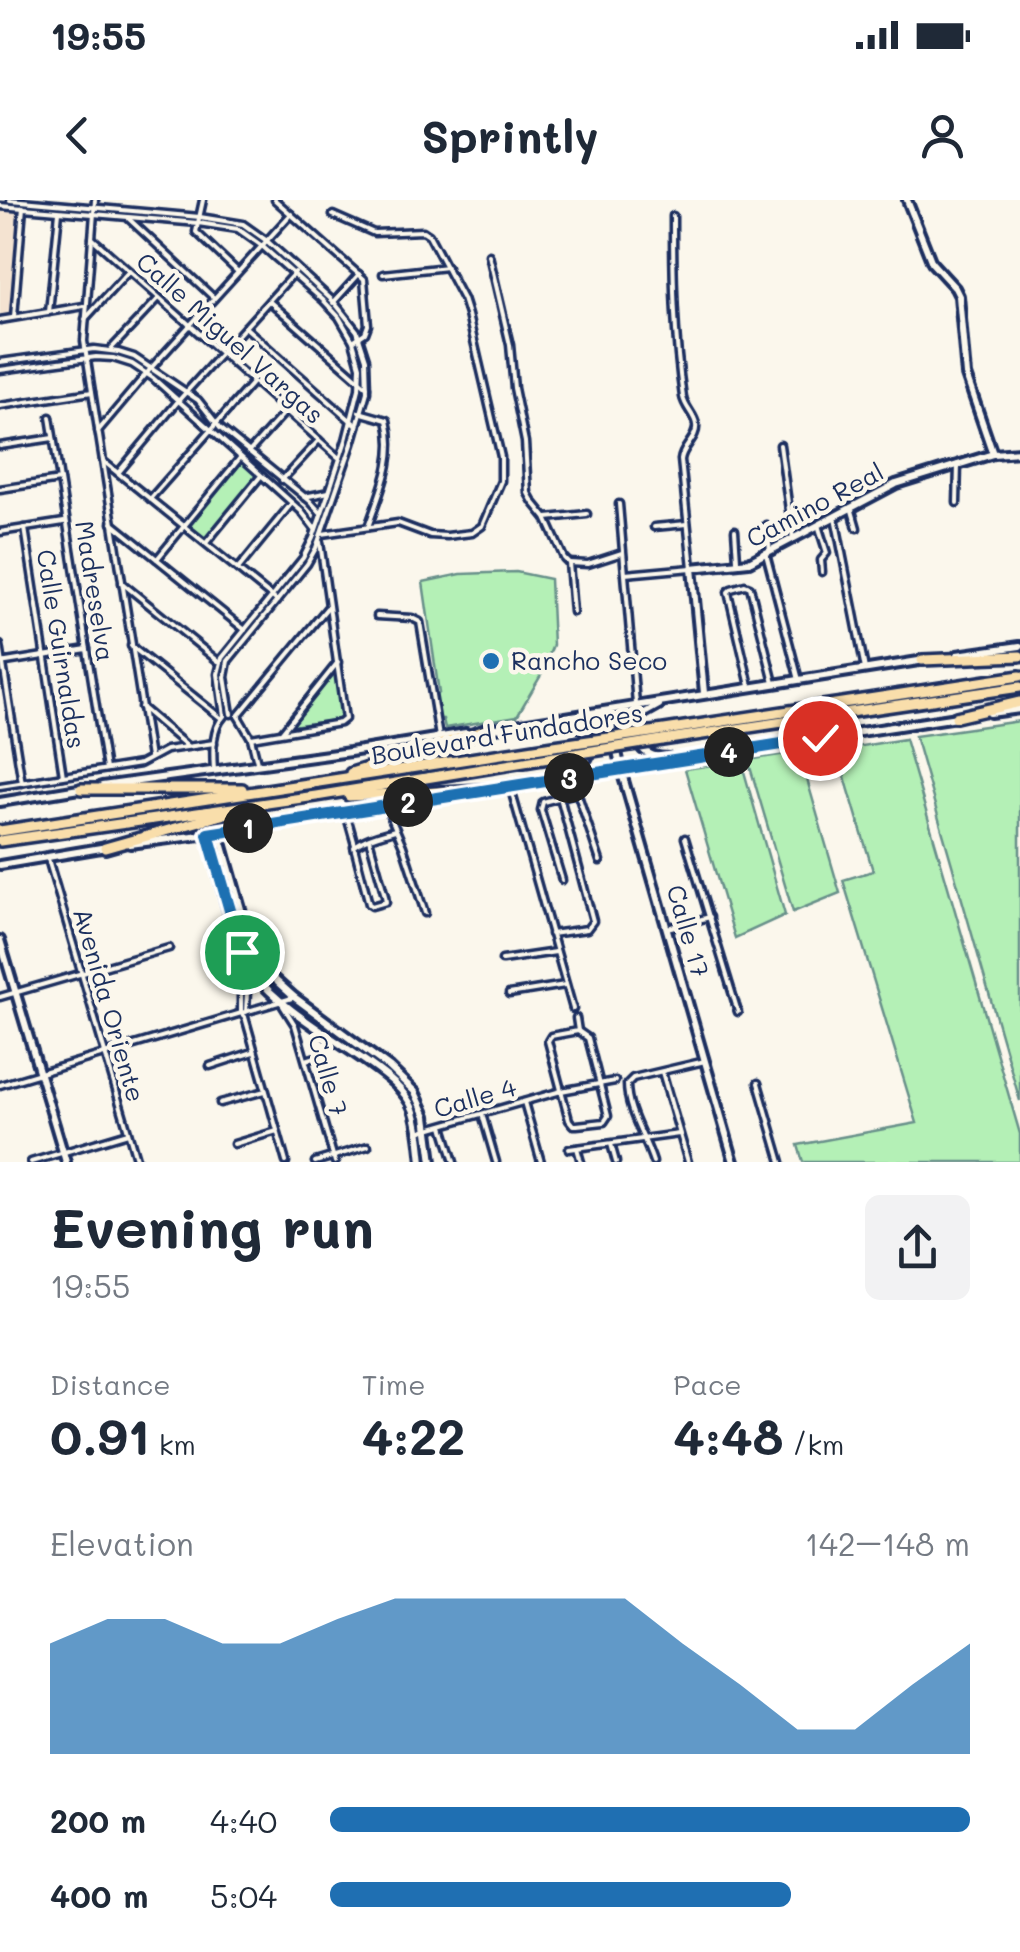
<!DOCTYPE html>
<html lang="en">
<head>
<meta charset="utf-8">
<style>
	body { margin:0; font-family:Mali,sans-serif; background:#f2f2f3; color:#1f2937; height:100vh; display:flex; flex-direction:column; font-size:38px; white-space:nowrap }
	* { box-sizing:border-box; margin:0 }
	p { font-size:32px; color:#747a83 }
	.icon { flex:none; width:55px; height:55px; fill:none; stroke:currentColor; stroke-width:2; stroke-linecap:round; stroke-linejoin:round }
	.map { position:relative; height:962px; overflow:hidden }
	.drawer { display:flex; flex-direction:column; background:#fff; flex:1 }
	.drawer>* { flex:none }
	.pin { position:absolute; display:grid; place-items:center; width:85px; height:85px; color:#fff; margin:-42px; border:5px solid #fff; border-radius:50%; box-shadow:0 2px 10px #0007 }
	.km { position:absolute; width:50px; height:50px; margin:-25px; border-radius:50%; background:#222; color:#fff; font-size:28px; line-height:50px; text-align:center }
	.round { display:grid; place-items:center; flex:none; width:105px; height:105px; border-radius:15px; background:#f2f2f3 }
	.summary { display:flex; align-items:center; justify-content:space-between; height:170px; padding:0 50px }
	h1 { font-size:55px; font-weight:800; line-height:75px }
	.figures { display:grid; grid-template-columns:repeat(3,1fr); gap:15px; height:170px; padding:10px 50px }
	.figures div { display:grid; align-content:center }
	.figures b { font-size:50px; font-weight:800 }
	.figures small { font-size:28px; font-weight:400 }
	.figures p { font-size:28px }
	.chart { height:280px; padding:20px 50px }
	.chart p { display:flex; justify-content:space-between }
	.chart svg { width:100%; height:180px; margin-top:10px; fill:#1f6fb2; opacity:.7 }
	ul { padding:0 50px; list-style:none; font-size:32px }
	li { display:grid; grid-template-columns:160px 120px 1fr; align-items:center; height:75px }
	li i { height:25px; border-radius:12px; background:#1f6fb2 }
	.status { display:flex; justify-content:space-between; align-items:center; height:70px; padding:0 50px; background:#fff; direction:ltr }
	.status svg { height:28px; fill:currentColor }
	header { display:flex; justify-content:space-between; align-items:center; height:130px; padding:0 50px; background:#fff; font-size:45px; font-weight:800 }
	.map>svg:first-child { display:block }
	.built { fill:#f4e3d1 }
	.green { fill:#b4f0b6; stroke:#68908a; stroke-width:2.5 }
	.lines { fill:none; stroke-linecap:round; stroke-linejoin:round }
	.street-casing { stroke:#1b2f5e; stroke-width:11 }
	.secondary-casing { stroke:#1b2f5e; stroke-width:14 }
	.highway-casing { stroke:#1b2f5e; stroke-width:16 }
	.street { stroke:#fbf7ec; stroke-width:4 }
	.secondary { stroke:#fbf7ec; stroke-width:6 }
	.highway { stroke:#f9deab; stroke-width:9 }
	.highway-bridge-casing { stroke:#1b2f5e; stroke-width:16; stroke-linecap:butt }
	.highway-bridge { stroke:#f9deab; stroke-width:9 }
	.route-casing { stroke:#fff; stroke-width:20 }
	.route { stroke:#1f6fb2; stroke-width:12 }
	.poi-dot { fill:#1f6fb2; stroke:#fbf7ec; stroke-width:4 }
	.labels { text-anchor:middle; stroke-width:9; stroke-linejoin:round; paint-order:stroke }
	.street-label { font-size:25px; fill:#1b2f5e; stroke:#fbf7ec }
	.poi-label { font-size:25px; fill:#1b2f5e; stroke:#fbf7ec; text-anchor:start }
</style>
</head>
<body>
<div class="status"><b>19:55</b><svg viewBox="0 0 49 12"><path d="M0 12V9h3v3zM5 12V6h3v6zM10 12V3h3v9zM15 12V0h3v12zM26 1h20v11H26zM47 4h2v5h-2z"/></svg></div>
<header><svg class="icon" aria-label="back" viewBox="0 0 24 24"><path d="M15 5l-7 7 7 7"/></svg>Sprintly<svg class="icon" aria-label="person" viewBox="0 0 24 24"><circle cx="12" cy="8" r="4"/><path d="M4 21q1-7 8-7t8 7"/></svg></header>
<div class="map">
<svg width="1020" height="962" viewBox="0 0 1020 962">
	<rect width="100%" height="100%" fill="#fbf7ec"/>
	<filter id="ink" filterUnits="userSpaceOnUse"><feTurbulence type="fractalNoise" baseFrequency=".01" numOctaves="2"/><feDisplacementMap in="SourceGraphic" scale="20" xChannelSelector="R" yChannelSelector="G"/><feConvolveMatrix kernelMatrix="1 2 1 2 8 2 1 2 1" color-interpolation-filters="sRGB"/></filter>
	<g filter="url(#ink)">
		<!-- built -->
		<path class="built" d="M0,11l18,2 -8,101 -10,1z"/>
		<!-- green -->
		<g class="green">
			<path d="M242,262l15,14 -50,63 -17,-13z"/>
			<path d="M516,372l34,7 3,66 -13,32 -23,39 -72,12 -2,-9h-5l-4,-25 5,-1 -16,-111 38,-8z"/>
			<path d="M335,471l8,48 -51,7z"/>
			<path d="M1020,521v380l-105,-365z"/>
			<path d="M905,539l115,395v28h-217l-5,-17 119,-22 -74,-243 30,-9 -36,-121z"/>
			<path d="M799,552l41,141 -47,19 -45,-152z"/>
			<path d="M741,561l44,154 -50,23 -50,-169z"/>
		</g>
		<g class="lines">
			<defs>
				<g id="street">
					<path d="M10,0l190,17 43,7 24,17 67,61 23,29 9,28 1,33 -15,52 -36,104 -9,16 -79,97 -3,16 6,37"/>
					<path d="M95,0l-11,141 66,417"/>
					<path d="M203,0l-7,32 41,39"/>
					<path d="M275,0l89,79 4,46 -3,8 -12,8"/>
					<path d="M0,6l198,17 40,6 24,17 62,55 15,16 14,24 7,25 -1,23 -13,51 -17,52 -16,46 -10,20 -81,100 -4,16 6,42c-13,14 -11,36 -10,55"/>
					<path d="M129,19l85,79"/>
					<path d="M92,38l246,219"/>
					<path d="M489,55l21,90 4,43 11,54 3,51 5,9 13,16 18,40 5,5 4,49"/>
					<path d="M383,74l64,-7"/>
					<path d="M269,101l98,86"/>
					<path d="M333,103l26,-29"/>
					<path d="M49,112l10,-100"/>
					<path d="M14,117l9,-110"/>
					<path d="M85,119l44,-48"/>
					<path d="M0,120l84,-14"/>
					<path d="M245,127l112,99"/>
					<path d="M111,149l48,-51"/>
					<path d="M0,162l94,-13 24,3 16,5 64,43 22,28 90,73 10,11"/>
					<path d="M0,170l96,-13 17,1 19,6 21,14 148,133 14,18"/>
					<path d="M0,206l92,-14"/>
					<path d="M359,212l28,8c10,38 -7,72 -19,107"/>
					<path d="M50,217l56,352"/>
					<path d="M98,231l54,-64 139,-153"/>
					<path d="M780,245l13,94"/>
					<path d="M0,246l53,-8"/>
					<path d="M249,252l37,-41"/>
					<path d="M103,261l174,140"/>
					<path d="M118,273l61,-73 116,-128"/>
					<path d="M282,280l37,-40"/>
					<path d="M0,289l60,-9"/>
					<path d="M304,297l25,-5"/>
					<path d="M150,299l103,-117"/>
					<path d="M957,303l1,-39"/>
					<path d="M619,304l17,200"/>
					<path d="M851,307l6,21"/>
					<path d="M835,317l30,152"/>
					<path d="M547,318l40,-4"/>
					<path d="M112,323l133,107"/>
					<path d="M766,325l4,25"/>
					<path d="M818,325l9,28 -6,7 1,12"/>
					<path d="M654,327l33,-3"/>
					<path d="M25,328l38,248"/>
					<path d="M735,330l2,30"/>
					<path d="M0,332l64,-10"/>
					<path d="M322,334l76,-11 32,12 17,1 25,-3 10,-7 19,-45v-24l-33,-142 -5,-16 -34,-64 -6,-4 -49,2 -41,-18"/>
					<path d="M206,343l54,-66"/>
					<path d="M766,354l33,126"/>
					<path d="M157,359l83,-101"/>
					<path d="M569,363l19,1 34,-11"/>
					<path d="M238,369l54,-66"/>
					<path d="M625,374l67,-6 -11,-108c1,-13 17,-22 15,-35 -1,-10 -11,-17 -13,-28 -9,-60 -10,-121 -10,-181"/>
					<path d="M122,383l96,78"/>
					<path d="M377,416l35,2 8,4 19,115"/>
					<path d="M0,445l22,138"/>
					<path d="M131,446l90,72"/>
					<path d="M0,463l87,-14"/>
					<path d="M750,486l-22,-94 3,-3 14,-4 5,2 24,96"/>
					<path d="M141,507l46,39"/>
					<path d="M238,516l89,-108"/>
					<path d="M238,516l13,22 6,24"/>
					<path d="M282,532l56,-70"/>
					<path d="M251,538l89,-15 5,-4 -25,-177"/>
					<path d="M0,586l140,-22 26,-14 48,-7"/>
					<path d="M510,586l63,223"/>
					<path d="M386,606l17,40 22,67"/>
					<path d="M346,613l9,32"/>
					<path d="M685,638l53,174"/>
					<path d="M369,639l16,57 1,6 -14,4 -3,-2 -15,-57c10,-9 28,-13 41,-17"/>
					<path d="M48,659l89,303"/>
					<path d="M562,680l-21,-70 2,-8 30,-8 5,1 22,66"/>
					<path d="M667,728l43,-11"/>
					<path d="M551,734l36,-5 6,-8 -33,-124"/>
					<path d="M502,760l54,-8"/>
					<path d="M249,770l-8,25v18l4,4 41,145"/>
					<path d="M509,794l56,-9"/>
					<path d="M0,797l169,-49"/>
					<path d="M283,806l12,19 40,137"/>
					<path d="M246,812l1,-20 7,-18"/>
					<path d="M576,818l2,13"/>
					<path d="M578,831l10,7 20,78 -4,6 -27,3h-4l-4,-5 -21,-79 3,-5z"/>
					<path d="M306,860l13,-4"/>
					<path d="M210,866l43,-14"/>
					<path d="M662,872l26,90"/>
					<path d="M758,883l23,79"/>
					<path d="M0,885l292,-87"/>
					<path d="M524,902l17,60"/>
					<path d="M220,903l45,-12"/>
					<path d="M482,914l14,48"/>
					<path d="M443,926l11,36"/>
					<path d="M418,932l143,-41 54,-10"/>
					<path d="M234,944l43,-13"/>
					<path d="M611,944l5,18"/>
					<path d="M577,948l4,14"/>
					<path d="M569,949l110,-15"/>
					<path d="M31,962l97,-29"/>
					<path d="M315,962l53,-16"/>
					<path d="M653,962c-8,-26 -26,-50 -26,-78l6,-6 72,-17"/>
				</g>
				<g id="secondary">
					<path d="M907,0l25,63 23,25 4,8 7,79 27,79"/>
					<path d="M957,455l63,-9"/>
					<path d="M704,493l-12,-125 57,-6 147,-78 97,-30 27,-2"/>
					<path d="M659,505l-18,10c-12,26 1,43 28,43"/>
					<path d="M608,511l13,59 113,392"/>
					<path d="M990,513l30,-4"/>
					<path d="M560,521c39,3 41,41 5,55"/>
					<path d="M483,530l442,-70"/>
					<path d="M102,586l248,-34 116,-19"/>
					<path d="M485,590l472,-73"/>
					<path d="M0,602l85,-14"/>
					<path d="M219,632l32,112 12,25 31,28 96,71 25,24 11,24 6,46"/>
					<path d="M208,634c10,37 25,111 46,140 24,32 76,62 110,86 18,13 40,27 49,49 6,16 7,36 9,53"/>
					<path d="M130,644l78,-10 245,-39"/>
					<path d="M0,665l107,-18"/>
					<path d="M0,740l66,222"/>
				</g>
				<g id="highway">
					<path d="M922,460l98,-4"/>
					<path d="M956,517l64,-15"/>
					<path d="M658,531l362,-55"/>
					<path d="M662,540l358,-53"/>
					<path d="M351,573l135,-43"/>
					<path d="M81,589h161"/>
					<path d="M349,596l137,-6"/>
					<path d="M0,631l554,-85"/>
					<path d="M0,641l316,-45 239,-39"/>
					<path d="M105,648l127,-36"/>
				</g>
			</defs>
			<!-- street casing -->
			<use href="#street" class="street-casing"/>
			<!-- secondary casing -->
			<use href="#secondary" class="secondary-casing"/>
			<!-- highway casing -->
			<use href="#highway" class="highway-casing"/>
			<!-- street -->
			<use href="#street" class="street"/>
			<!-- secondary -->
			<use href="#secondary" class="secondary"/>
			<!-- highway -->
			<use href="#highway" class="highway"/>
			<defs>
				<g id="highway-bridge">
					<path d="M554,546l104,-15"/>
					<path d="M555,557l107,-17"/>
				</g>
			</defs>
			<!-- highway-bridge casing -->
			<use href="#highway-bridge" class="highway-bridge-casing"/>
			<!-- highway-bridge -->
			<use href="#highway-bridge" class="highway-bridge"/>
		</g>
	</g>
	<g class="lines" filter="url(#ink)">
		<defs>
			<path id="route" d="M242,752l-34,-118 612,-96"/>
		</defs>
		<!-- route casing -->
		<use href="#route" class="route-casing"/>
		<!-- route -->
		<use href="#route" class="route"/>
	</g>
	<!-- markers -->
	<circle class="poi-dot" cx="491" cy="461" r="10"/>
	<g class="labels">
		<!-- street labels -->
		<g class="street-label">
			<text transform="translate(230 138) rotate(42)" y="9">Calle Miguel Vargas</text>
			<text transform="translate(815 305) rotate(-28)" y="9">Camino Real</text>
			<text transform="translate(95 391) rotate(81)" y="9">Madreselva</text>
			<text transform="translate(61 449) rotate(81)" y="9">Calle Guirnaldas</text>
			<text transform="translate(507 534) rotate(-9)" y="9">Boulevard Fundadores</text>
			<text transform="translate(688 731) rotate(74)" y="9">Calle 17</text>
			<text transform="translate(109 805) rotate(74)" y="9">Avenida Oriente</text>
			<text transform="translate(328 875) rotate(74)" y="9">Calle 7</text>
			<text transform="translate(475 898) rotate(-16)" y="9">Calle 4</text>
		</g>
		<!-- poi labels -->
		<g class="poi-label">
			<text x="511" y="470">Rancho Seco</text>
		</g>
	</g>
</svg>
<div class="pin" style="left:242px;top:752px;background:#1e9e55"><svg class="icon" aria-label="arrive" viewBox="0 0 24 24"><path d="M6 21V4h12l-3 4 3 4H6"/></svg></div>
<div class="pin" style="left:820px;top:538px;background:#d93025"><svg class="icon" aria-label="check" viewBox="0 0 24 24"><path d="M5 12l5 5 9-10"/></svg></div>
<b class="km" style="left:248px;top:628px">1</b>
<b class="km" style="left:408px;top:602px">2</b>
<b class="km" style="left:569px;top:578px">3</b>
<b class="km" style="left:729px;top:552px">4</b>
</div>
<section class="drawer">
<div class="summary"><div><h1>Evening run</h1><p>19:55</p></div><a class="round"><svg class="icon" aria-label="share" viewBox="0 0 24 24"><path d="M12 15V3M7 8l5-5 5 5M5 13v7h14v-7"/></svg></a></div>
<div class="figures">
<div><p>Distance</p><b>0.91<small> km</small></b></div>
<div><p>Time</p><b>4:22</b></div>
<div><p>Pace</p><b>4:48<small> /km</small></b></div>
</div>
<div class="chart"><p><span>Elevation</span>142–148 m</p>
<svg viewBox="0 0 160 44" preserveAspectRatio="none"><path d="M0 44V17L10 11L20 11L30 17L40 17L50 11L60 6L70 6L80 6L90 6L100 6L110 17L120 27L130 38L140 38L150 27L160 17V44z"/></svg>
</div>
<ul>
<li><b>200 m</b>4:40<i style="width:100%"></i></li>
<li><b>400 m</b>5:04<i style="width:72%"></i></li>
</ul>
</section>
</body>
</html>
